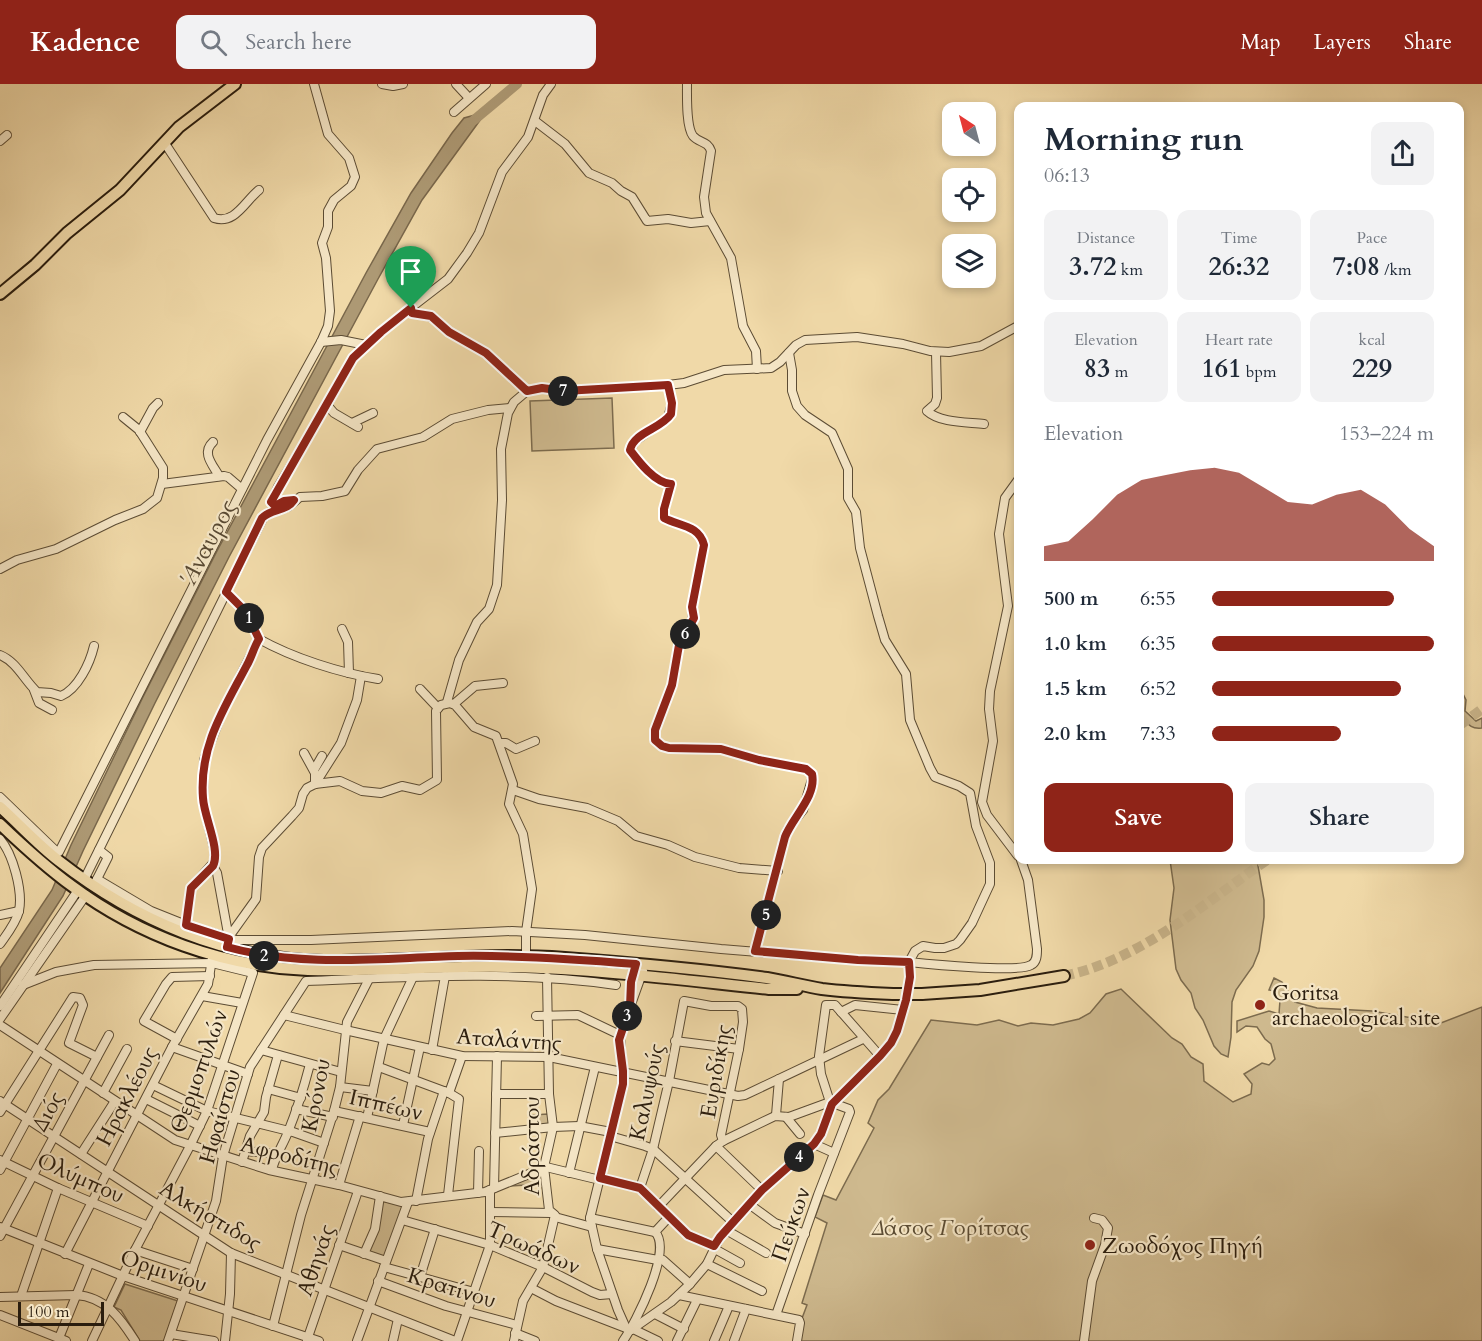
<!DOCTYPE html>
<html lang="en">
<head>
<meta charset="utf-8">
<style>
	body { margin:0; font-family:Cardo,serif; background:#f2f2f3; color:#1f2937; height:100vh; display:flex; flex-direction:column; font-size:22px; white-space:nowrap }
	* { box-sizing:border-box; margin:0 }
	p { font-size:20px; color:#747a83 }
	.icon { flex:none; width:33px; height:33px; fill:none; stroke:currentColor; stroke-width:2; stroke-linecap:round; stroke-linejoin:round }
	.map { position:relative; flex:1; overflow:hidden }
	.sheet { position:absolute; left:1014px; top:18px; width:450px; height:762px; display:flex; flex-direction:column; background:#fff; border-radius:12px; box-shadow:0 3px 9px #0003 }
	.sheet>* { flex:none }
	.needle { width:39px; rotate:324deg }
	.buttons { position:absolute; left:942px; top:18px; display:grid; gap:12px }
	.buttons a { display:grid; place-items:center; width:54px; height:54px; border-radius:12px; background:#fff; box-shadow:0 3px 9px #0003; font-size:30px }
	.scale { position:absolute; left:18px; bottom:15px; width:86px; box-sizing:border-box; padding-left:6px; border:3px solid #2a1d0e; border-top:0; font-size:16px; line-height:21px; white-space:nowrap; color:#2a1d0e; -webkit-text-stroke:4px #f5e6c6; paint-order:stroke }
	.pin { position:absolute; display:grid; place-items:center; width:51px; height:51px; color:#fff; margin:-62px -26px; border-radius:50% 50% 50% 0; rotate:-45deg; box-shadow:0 0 6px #0007 }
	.pin .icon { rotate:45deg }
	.km { position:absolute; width:30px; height:30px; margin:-15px; border-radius:50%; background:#222; color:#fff; font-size:16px; line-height:30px; text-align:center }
	.round { display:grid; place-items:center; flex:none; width:63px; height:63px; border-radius:12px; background:#f2f2f3 }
	.summary { display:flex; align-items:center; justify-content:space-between; height:102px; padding:0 30px }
	h1 { font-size:33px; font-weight:800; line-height:45px }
	.metrics { display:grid; grid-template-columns:repeat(3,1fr); gap:9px; height:102px; padding:6px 30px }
	.metrics div { display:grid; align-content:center; border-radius:12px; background:#f2f2f3; text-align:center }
	.metrics b { font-size:26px; font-weight:800 }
	.metrics small { font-size:16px; font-weight:400 }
	.metrics p { font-size:16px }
	.chart { height:168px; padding:12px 30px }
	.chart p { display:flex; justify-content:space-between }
	.chart svg { width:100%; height:108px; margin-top:6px; fill:#8f2418; opacity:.7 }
	.action { display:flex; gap:12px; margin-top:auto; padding:12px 30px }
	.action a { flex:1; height:69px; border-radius:12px; background:#8f2418; color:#fff; font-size:24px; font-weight:800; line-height:69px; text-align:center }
	.action a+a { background:#f2f2f3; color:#1f2937 }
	ul { padding:0 30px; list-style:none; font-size:20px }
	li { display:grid; grid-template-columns:96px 72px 1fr; align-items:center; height:45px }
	li i { height:15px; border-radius:8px; background:#8f2418 }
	header { display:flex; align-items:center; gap:36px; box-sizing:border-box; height:84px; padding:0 30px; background:#8f2418; color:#fff }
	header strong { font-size:28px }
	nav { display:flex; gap:33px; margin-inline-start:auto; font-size:21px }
	.search { width:420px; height:54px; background:#f2f2f3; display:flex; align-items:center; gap:15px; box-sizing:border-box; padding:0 21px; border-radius:12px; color:#747a83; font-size:22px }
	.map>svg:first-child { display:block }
	.green { fill:#ceb98e; stroke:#7c6b4e; stroke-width:1.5 }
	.water { fill:#ad9974; stroke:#79674b; stroke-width:1.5 }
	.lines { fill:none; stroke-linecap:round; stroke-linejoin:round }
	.river { stroke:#ad9974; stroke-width:10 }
	.major-tunnel { stroke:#c8b389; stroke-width:10; stroke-dasharray:10 5; stroke-linecap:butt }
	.minor-casing { stroke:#5c4c34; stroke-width:10 }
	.major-casing { stroke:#2a1d0e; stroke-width:14 }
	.minor { stroke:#f5e6c6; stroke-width:8 }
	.major { stroke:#f0d9a8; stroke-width:10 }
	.major-bridge-casing { stroke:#2a1d0e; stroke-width:14; stroke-linecap:butt }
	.major-bridge { stroke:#f0d9a8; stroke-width:10 }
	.route-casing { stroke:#fff; stroke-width:12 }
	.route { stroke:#8f2418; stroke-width:8 }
	.poi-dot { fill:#8f2418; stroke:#f5e6c6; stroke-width:2 }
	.labels { text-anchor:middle; stroke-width:4.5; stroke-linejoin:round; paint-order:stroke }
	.poi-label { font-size:22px; fill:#2a1d0e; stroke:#f5e6c6; text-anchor:start }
	.street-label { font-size:22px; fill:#2a1d0e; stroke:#f5e6c6 }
	.park-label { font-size:22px; font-style:italic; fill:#5b4c34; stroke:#f5e6c6 }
	.water-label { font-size:24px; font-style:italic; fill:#584832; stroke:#f5e6c6 }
</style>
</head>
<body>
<header>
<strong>Kadence</strong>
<div class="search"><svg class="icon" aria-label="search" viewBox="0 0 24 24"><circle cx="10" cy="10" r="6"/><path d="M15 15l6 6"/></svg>Search here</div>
<nav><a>Map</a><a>Layers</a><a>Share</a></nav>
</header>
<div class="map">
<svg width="1482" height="1257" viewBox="0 0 1482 1257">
	<rect width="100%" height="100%" fill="#f0d9a8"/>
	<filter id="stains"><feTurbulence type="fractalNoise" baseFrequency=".00333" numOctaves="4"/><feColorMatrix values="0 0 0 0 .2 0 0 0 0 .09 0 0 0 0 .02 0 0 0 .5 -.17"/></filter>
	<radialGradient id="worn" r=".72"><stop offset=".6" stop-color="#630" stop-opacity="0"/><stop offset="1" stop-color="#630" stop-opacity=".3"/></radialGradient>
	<!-- green -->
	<g class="green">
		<path d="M612,314l2,50 -82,3 -2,-50z"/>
		<path d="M1460,604l6,12 -1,11 11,10 6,-3v10c-10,1 -13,-2 -18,-10h-4z"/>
		<path d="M1170,776h87l7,40v17l-5,34 -6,15 -17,24 -4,12 -1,35 -3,20 -7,-3 -7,-8 -11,-26 -8,-12 -4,-15 -10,-13 -5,-11 -6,-49 4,-32z"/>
		<path d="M1274,894l8,4 13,20 22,6 55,3 69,12 41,-16v334h-684l3,-20 6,-16 -5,-2 25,-80 -12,-6 8,-22 13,5 38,-72 -6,-5 10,-23 11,-11 42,-69 46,5 22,-5 19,6 13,-3 22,2 26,-6 11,-6 16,-19 15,-5 51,49 10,6 9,13 12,7 1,17 29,21 18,-8 1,-10 -8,-10 18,-11 7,2 6,-6 -4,-15 -6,-5 -8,-12 -11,-1 -9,6v-11l32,-10 10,3 1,-14 -6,-9 -5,-1z"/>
		<path d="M548,1030l2,11 -17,2 -1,-12z"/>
		<path d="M543,1088v12l-33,2z"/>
		<path d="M382,1117l22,5 -19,52 -16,-6z"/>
		<path d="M125,1200l53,17 -14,40h-24l-19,-31 -7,-3z"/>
	</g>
	<!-- water -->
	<path class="water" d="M486,28l-64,88 -44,79 -149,278 -74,146 -72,148 -20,45 -63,97v-25l52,-78 19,-45 72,-148 74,-146 149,-278 45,-80 41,-60 12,-15z"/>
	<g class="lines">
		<!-- river -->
		<path class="river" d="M474,36l43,-36"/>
		<!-- major-tunnel -->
		<g class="major-tunnel">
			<path d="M1460,641l22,-16"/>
			<path d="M1064,892c76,-16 141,-73 203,-116"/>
		</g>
		<defs>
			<g id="minor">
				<path d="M382,0l11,2 10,-2"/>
				<path d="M456,0l13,14"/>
				<path d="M687,0c0,12 -1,43 6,52 6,7 15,5 18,15l-7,46 2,16 25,45 12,68 13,25 1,18"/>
				<path d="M454,28l32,-28"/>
				<path d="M535,37l30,23 24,29 23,10 9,8 11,6 15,24 21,-2 23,4 19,-2"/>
				<path d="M0,57l7,-6"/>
				<path d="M164,58l50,76c21,7 31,-17 45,-28"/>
				<path d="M321,258l20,-2 25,5"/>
				<path d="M936,268l1,46 -2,6 -8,7c13,12 40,11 57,13"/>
				<path d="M789,269l3,17v21l5,15 8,9 27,18 16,36v29l8,14 4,36 18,68 7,24 21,34 4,46 20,48 5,9 24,9 11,7 6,33 14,37v21l-18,39 -12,17 -4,4 -12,4h-9l-12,-2 -8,5 -6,11c19,2 109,11 122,3 6,-3 6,-10 6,-16l-9,-69 -7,-20"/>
				<path d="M668,301l4,18 -4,15 -33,23 -5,9c9,12 25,33 41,34l-7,27v7c15,8 35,7 40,27l-12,62 1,14 -14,24 -7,40 -17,45v9l7,7 7,2h45l16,3 29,9 47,9 7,7 -10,34 -15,19 -3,8 -30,114"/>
				<path d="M527,307l-41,-38 -37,-21 -16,-15 -20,-4 -2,-2 2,-5 35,-27 19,-26 12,-20 23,-61 26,-35 15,-42 8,-11"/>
				<path d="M352,339l21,-10"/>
				<path d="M358,343l-24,-14 -7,-8 26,-47 28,-26 30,-24"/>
				<path d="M140,348l13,-24 5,-5"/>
				<path d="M213,358c-12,11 0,23 6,34"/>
				<path d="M1018,396l-13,18 -6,36 9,72 -18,85 -1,18 4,32 -11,61 5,13 31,41"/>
				<path d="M162,400l62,-8 4,1 14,12"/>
				<path d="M294,416l-10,1 -9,5 -4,-4 7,-15 49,-82"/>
				<path d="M0,485l17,-9 39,-11 59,-29 28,-11 14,-11 6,-20v-10l-24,-38 -16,-13"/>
				<path d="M226,508l20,20 13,27"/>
				<path d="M342,545l6,13 1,31"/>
				<path d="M0,571c17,7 24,25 37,37l14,1 10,3c17,-7 29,-33 33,-50"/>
				<path d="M420,605l18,19"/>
				<path d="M34,606l5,13 13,7"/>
				<path d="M447,618l12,-42 18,-38 12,-13 8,-24 5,-85 -1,-51 7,-36 6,-11 13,-11 15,-3 22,3 104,-6 16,-2 40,-13 47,-2 9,-6 16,-17 9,-5 52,-3 46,7 27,7 19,1 32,-6 37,-20"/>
				<path d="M454,620l21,-18 28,-3"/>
				<path d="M500,659h6l10,6 19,-8"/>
				<path d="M304,669l11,20v10"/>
				<path d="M314,686l8,-14"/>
				<path d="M315,700l26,-41 16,-43 4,-24"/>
				<path d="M513,706l26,9 48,9 31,13 18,15 32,9 27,12 44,11 39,3"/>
				<path d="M0,713l56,54 3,1 208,-412 54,-98 7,-16 2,-15 -4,-53 -4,-15 6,-16v-16l6,-11 17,-14 4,-9 -6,-19 -21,-24 -14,-50"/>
				<path d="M0,755c13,15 23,52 19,72 -3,12 -12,23 -19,33"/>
				<path d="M213,782l4,7 12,66"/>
				<path d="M97,795l54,32 35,14 50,15h75l201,-9 73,4 136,14 137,11 51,2 1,15 -4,23 -8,28 -7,15 -11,13 -48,48 -11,30 -7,10 -52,46 -42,47 -13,27 -17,20 -19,18 -40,28"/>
				<path d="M84,796l179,-362 10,-7 15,-4 12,-10 22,-1 23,-5 13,-21 19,-21 46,-12 29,-18 36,-9 22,-2"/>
				<path d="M95,799l13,-26 -9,-7"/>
				<path d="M0,831l19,-4"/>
				<path d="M186,841l5,-37 24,-27 -1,-13 -11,-46 1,-42 19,-50 36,-71c34,19 81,34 119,40"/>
				<path d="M228,858l3,-8 25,-35 3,-42 3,-9 30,-32 7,-8 4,-14 4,-6 8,-4 25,-3 22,10 19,2 21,-7 18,4 17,-10 -1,-69 5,-6 9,-2 5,2 19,22 22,9 17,48 -4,20 14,30 9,55 -6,43v24"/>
				<path d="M23,901l33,-13 38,-7 118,-2 41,10 -46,138 -17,35 -55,104 -43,91"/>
				<path d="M202,912l40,7"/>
				<path d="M631,918l2,-30"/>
				<path d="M0,922l78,-116"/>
				<path d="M841,928l14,-7 48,5"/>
				<path d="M284,931l61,15 117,26 87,1 189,39 7,-1 118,-56"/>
				<path d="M536,932l42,-1 42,20"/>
				<path d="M0,935l86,-124"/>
				<path d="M0,941l175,115 94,30 70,15 62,17 84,-10 61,-25 54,13"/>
				<path d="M177,955l-33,-18 22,-37 6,-7 38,-1"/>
				<path d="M675,957l64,8"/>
				<path d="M172,963l76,27"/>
				<path d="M261,966l80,22"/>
				<path d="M432,966l13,-74"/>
				<path d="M379,983l70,26 10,6 -11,96"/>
				<path d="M153,1001l54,26 86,21 31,11"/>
				<path d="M340,1003l33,4"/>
				<path d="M268,1005l33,9"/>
				<path d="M103,1009l24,-44"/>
				<path d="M449,1009l13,-37"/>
				<path d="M496,1010h53"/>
				<path d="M146,1015l54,27"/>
				<path d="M0,1017l231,152 224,88"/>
				<path d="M830,1018l-9,-28 -2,-18 7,-51h9l45,51"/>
				<path d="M296,1025l37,8"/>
				<path d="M334,1027l96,21"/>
				<path d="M0,1028l73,-115 7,1 3,7 -14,38 28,14"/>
				<path d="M776,1031l3,-36"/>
				<path d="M786,1033l14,17"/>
				<path d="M367,1034l17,-79 29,-62"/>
				<path d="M403,1041l17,-78"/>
				<path d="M495,1049l58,-6 26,-1 32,6"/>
				<path d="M610,1052l35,10 8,3 80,73"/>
				<path d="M814,1060l20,9"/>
				<path d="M716,1062l46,44"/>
				<path d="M245,1067l33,3"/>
				<path d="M81,1070l34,-53"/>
				<path d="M0,1076l58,28 90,38"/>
				<path d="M242,1078l8,-26 14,-24 2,-15 12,-42"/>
				<path d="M0,1086l57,-106"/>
				<path d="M272,1086c3,-14 11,-25 16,-38 9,-22 16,-45 22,-68"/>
				<path d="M569,1089l26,-106"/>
				<path d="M600,1094l40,10 48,47 26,11"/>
				<path d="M339,1101l21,-69"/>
				<path d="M494,1104l3,-132"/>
				<path d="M640,1104l13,-39 16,-68 15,-80 27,5h27l4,3 1,13 -4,27 -18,86 2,6"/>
				<path d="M478,1109l1,-42"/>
				<path d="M416,1117l12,-62 16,-48"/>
				<path d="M749,1120l26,19 30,11"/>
				<path d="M658,1123l58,-61 7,-5 52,-25 14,1 41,-15 19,7 1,3 -32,83 -42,120"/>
				<path d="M490,1128l61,1"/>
				<path d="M555,1133l37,10"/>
				<path d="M590,1134l65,14"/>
				<path d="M402,1136l88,25 53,22 49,25 8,3 12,-1"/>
				<path d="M0,1143l123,49 196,65"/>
				<path d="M726,1146l40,23"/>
				<path d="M0,1152l109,-201"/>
				<path d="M339,1161l47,16"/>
				<path d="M713,1164l27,15"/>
				<path d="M597,1165l61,11"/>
				<path d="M135,1166l58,19"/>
				<path d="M65,1170l107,-207 36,-63 4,-25"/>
				<path d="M364,1170l11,-25 5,-33"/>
				<path d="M658,1175l5,1 27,24"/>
				<path d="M707,1180l55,27"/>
				<path d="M384,1183l90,25"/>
				<path d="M420,1193l15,-48"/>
				<path d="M378,1197l68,25 71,19"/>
				<path d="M531,1204l25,13 70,27"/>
				<path d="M679,1211l120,25 1,3 -3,18"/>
				<path d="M21,1212l37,-108"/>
				<path d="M0,1213l76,-2c30,2 45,24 59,46"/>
				<path d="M655,1230l29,15"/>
				<path d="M0,1231l66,26"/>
				<path d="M273,1242l28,-111 33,-104 6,-24 7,-65 22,-43"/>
				<path d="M633,1245l25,12"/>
				<path d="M631,1246l-5,-2 -8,-18 -21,-61 -7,-31 33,-134 -3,-49 23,-64"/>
				<path d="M515,1249l20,8"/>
				<path d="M171,1250l43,7"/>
				<path d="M59,1254l30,-74"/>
				<path d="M307,1256l51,-149"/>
				<path d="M168,1257l48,-140 7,-45 27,-89 56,-86c104,-4 207,-11 310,4"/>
				<path d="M225,1257l5,-47 1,-41"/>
				<path d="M357,1257l51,-139"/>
				<path d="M393,1257l5,-22"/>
				<path d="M457,1257l33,-96v-55"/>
				<path d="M514,1257l9,-40 20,-34 12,-52 -6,-5 -5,-43 9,-40 -4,-33 -2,-117"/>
				<path d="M623,1257c13,-19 50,-91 32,-109l14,-15"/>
				<path d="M677,1257l20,-41"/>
				<path d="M714,1257l15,-35"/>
				<path d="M734,1257l12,-32"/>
				<path d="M1084,1257l8,-60 13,-36 3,-17 -6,-8 -8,-2"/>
			</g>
			<g id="major">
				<path d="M0,210l35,-29 32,-32 53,-43 59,-63 56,-43"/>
				<path d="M0,723c20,18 38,38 59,54 77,60 167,98 265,100 80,1 160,-9 241,-3 67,5 135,11 202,20 18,3 37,8 55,11 24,3 47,4 71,5"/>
				<path d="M0,740c23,22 46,43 72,62 67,50 152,81 236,84 68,2 136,-5 204,-3 86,2 171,13 257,22h28"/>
				<path d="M922,910l58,-4 84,-14"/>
			</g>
		</defs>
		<!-- minor casing -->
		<use href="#minor" class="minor-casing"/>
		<!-- major casing -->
		<use href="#major" class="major-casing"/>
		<!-- minor -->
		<use href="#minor" class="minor"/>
		<!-- major -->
		<use href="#major" class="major"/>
		<defs>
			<path id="major-bridge" d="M893,910h29"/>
		</defs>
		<!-- major-bridge casing -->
		<use href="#major-bridge" class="major-bridge-casing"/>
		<!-- major-bridge -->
		<use href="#major-bridge" class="major-bridge"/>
	</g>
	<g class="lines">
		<defs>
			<path id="route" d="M411,224l1,5 19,3 18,16 37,21 41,38 15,-3 22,3 104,-6 4,18 -1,11c-10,15 -37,18 -41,36 9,12 25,33 41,34l-7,25v9c15,8 35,7 40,27l-12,62 2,11 -15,27 -7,40 -17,45v10l7,6 7,2 52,1 38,11 47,9 6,5c5,22 -20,44 -27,63l-30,114 103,9 51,2 1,15 -4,23 -9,31 -6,12 -11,13 -48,48 -11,30 -7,10 -52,46 -42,47 -6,9 -26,-11 -48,-47 -40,-10 23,-94v-13l-4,-31 11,-33 1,-25 5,-18c-60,-5 -118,-9 -178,-8 -78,2 -155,12 -231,-9l2,-8 -43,-14 5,-37 22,-22c8,-16 -9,-49 -10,-68 -4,-52 21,-89 44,-133 5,-9 7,-18 12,-26l-13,-27 -20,-20 36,-74c10,-10 24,-6 32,-18l-10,1 -9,5 -4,-4 82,-144 28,-26z"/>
		</defs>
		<!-- route casing -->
		<use href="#route" class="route-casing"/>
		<!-- route -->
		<use href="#route" class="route"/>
	</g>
	<!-- markers -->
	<g class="poi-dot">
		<circle cx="1260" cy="921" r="6"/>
		<circle cx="1090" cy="1161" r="6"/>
	</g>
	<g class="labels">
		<!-- poi labels -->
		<g class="poi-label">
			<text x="1272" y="916">Goritsa<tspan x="1272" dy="25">archaeological site</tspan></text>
			<text x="1102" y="1169">Ζωοδόχος Πηγή</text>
		</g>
		<!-- street labels -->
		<g class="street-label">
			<text transform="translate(509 955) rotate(4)" y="8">Αταλάντης</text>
			<text transform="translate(198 987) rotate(-70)" y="8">Θερμοπυλών</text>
			<text transform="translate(715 987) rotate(-80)" y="8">Ευριδίκης</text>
			<text transform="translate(646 1008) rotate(-78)" y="8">Καλυψούς</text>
			<text transform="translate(315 1011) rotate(-79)" y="8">Κρόνου</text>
			<text transform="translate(126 1012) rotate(-63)" y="8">Ηρακλέους</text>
			<text transform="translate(386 1020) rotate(13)" y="8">Ιππέων</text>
			<text transform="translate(47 1027) rotate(-61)" y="8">Διός</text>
			<text transform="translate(219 1032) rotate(-74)" y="8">Ηφαίστου</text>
			<text transform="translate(531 1062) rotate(-90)" y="8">Αδράστου</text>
			<text transform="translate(290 1071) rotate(14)" y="8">Αφροδίτης</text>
			<text transform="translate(81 1093) rotate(24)" y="8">Ολύμπου</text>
			<text transform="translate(211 1131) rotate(31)" y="8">Αλκήστιδος</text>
			<text transform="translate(790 1140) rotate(-71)" y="8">Πεύκων</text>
			<text transform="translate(534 1163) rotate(24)" y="8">Τρωάδων</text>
			<text transform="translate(315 1176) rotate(-71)" y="8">Αθηνάς</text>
			<text transform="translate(164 1186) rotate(19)" y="8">Ορμινίου</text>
			<text transform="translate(452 1203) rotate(17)" y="8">Κρατίνου</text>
		</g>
		<!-- park labels -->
		<g class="park-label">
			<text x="950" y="1151">Δάσος Γορίτσας</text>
		</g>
		<!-- water labels -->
		<g class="water-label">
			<text transform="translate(208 458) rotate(-62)" y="8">Άναυρος</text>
		</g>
	</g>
	<rect width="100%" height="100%" filter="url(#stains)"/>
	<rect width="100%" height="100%" fill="url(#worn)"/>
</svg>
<div class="buttons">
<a><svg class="needle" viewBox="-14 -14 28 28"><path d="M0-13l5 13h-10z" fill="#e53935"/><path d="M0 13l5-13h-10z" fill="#747a83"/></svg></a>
<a><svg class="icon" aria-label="locate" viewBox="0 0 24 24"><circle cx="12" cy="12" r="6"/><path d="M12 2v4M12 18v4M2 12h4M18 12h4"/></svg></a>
<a><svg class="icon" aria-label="layers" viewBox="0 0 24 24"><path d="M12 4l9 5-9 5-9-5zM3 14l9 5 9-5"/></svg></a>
</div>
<div class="scale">100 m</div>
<div class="pin" style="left:411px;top:224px;background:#1e9e55"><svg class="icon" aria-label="arrive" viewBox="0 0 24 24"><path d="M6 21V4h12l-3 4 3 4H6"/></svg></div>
<b class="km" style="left:249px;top:534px">1</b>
<b class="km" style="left:264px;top:872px">2</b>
<b class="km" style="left:627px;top:932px">3</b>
<b class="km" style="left:799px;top:1073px">4</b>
<b class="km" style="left:766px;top:831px">5</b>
<b class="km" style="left:685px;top:550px">6</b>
<b class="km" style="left:563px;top:307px">7</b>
<section class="sheet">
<div class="summary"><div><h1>Morning run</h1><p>06:13</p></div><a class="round"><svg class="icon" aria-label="share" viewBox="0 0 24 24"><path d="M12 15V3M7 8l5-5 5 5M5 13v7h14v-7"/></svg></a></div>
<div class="metrics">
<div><p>Distance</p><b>3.72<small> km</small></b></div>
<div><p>Time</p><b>26:32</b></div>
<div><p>Pace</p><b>7:08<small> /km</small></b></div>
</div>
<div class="metrics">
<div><p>Elevation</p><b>83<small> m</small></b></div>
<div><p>Heart rate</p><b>161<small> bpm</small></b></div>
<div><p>kcal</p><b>229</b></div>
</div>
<div class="chart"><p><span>Elevation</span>153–224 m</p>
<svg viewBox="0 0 160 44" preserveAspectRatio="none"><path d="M0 44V38L10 36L20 27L30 17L40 11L50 9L60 7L70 6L80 8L90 14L100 20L110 21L120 17L130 15L140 21L150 31L160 38V44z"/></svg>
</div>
<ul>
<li><b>500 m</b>6:55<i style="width:82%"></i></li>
<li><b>1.0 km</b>6:35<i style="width:100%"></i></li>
<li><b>1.5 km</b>6:52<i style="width:85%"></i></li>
<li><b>2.0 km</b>7:33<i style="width:58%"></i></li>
</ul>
<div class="action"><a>Save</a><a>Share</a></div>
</section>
</div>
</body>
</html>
